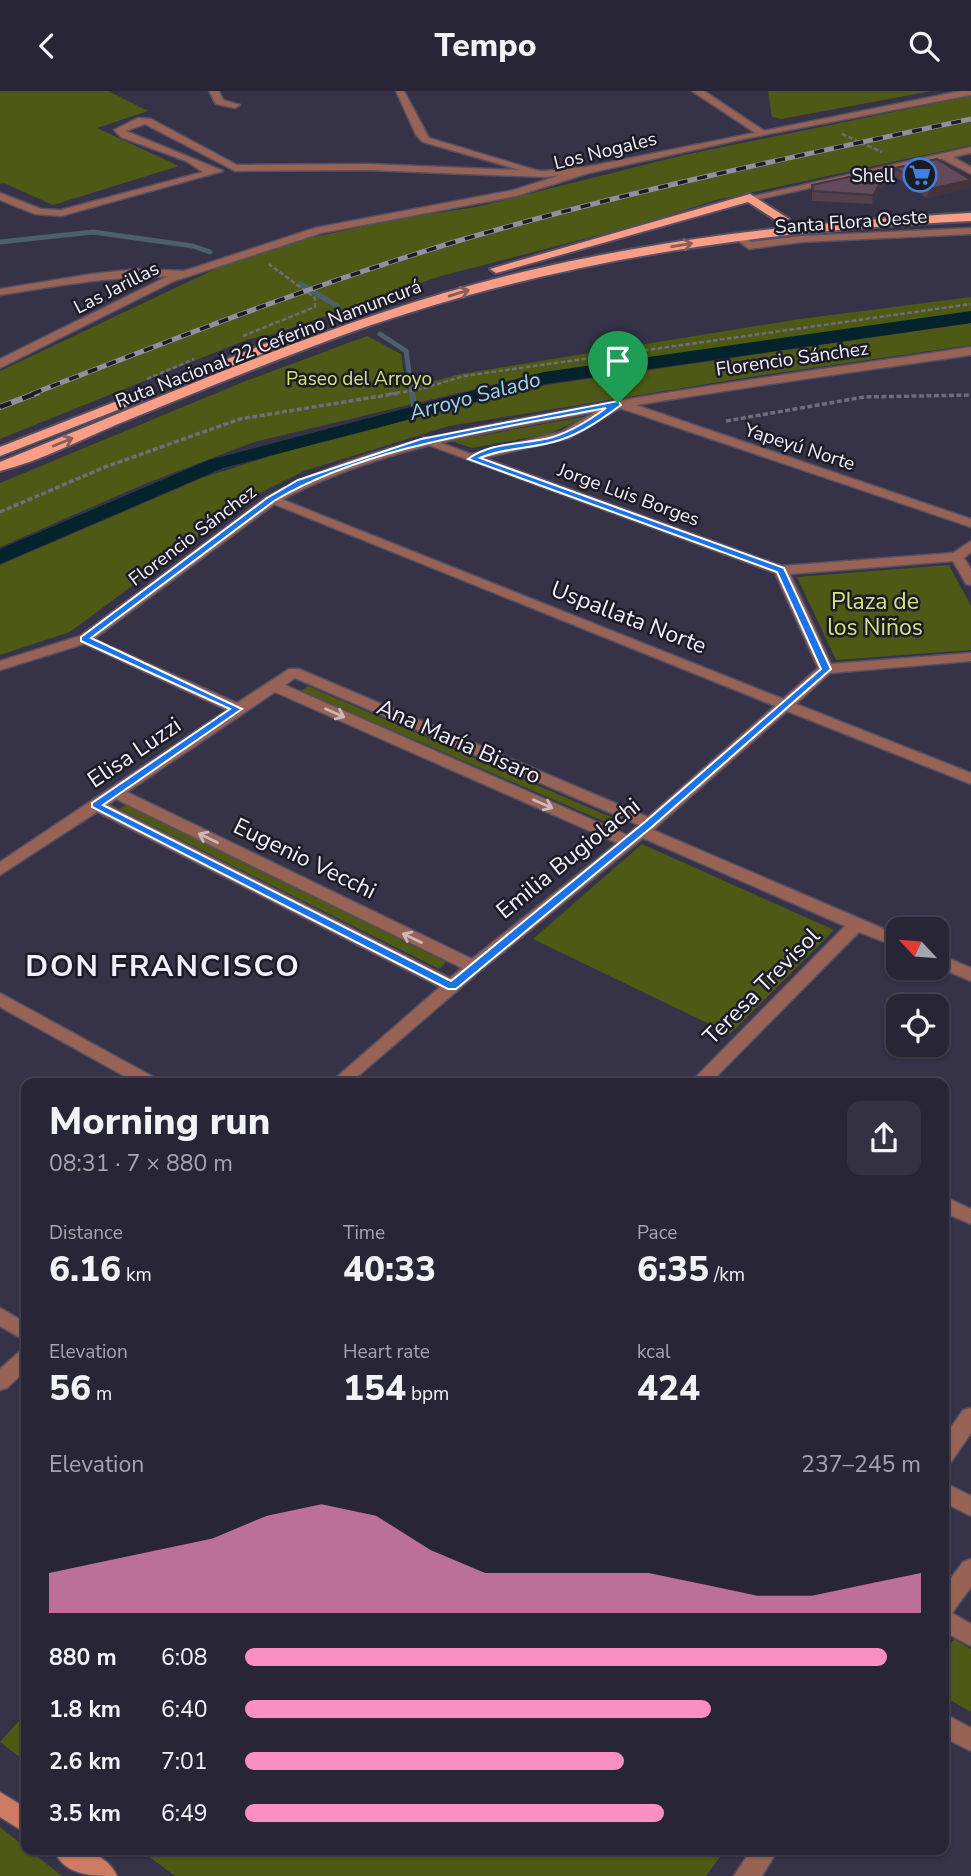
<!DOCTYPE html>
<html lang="en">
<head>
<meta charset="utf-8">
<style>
	body { margin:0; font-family:"Nunito Sans",sans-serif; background:#343242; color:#f1f3f6; height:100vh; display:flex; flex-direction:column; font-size:26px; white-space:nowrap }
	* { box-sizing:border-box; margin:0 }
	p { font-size:23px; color:#a5a5ad }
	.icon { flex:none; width:38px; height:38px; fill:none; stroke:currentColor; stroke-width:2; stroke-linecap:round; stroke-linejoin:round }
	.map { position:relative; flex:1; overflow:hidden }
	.panel { position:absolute; left:21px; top:987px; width:928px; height:777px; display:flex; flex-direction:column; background:#282636; border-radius:14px; box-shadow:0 2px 5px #0004,0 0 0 2px #444351 }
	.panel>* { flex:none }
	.needle { width:46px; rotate:296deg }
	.fabs { position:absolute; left:886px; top:826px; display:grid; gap:14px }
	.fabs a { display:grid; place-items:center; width:63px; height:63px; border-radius:14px; background:#282636; box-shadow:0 2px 5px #0004,0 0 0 2px #444351; font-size:35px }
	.pin { position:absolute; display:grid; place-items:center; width:60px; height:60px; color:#fff; margin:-72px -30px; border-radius:50% 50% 50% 0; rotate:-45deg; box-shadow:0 0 7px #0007 }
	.pin .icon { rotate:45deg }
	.round { display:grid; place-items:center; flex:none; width:74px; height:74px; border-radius:14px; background:#343242 }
	.summary { display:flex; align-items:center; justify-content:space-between; height:119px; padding:0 28px }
	h1 { font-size:38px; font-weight:800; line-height:52px }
	.metrics { display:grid; grid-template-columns:repeat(3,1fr); gap:10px; height:119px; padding:7px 28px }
	.metrics div { display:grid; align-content:center }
	.metrics b { font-size:35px; font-weight:800 }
	.metrics small { font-size:19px; font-weight:400 }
	.metrics p { font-size:19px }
	.chart { height:196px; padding:14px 28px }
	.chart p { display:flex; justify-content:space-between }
	.chart svg { width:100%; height:126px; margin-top:7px; fill:#fb8fc3; opacity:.7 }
	ul { padding:0 28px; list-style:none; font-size:23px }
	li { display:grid; grid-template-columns:112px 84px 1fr; align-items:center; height:52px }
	li i { height:18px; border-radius:9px; background:#fb8fc3 }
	header { display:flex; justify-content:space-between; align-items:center; height:91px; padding:0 28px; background:#282636; font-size:32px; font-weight:800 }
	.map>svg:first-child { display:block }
	.green { fill:#4f5916 }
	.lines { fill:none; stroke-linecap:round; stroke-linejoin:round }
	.stream-far1 { stroke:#4b606c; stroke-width:5 }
	.stream { stroke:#4b606c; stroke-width:6 }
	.canal { fill:#03232d; fill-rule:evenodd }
	.service-casing { stroke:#545065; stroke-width:3 }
	.minor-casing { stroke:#545065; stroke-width:3 }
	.tertiary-casing { stroke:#545065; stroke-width:3 }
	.secondary-casing { stroke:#545065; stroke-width:3 }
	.trunk-casing { stroke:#545065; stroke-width:4 }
	.path-far1 { stroke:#6f6c7f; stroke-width:2.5; stroke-dasharray:4.5 2.5; stroke-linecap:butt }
	.path { stroke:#6f6c7f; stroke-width:3.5; stroke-dasharray:5 2.5; stroke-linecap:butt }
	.service { fill:#986355; fill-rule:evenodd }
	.minor { fill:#986355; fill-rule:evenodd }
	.tertiary { fill:#986355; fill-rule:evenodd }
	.secondary { fill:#ce7b64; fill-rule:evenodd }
	.trunk { fill:#fb9e85; fill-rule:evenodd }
	.rail-far1-casing { stroke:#938fa2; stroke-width:5 }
	.rail-casing { stroke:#938fa2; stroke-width:6 }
	.rail-far1 { stroke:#1d1c26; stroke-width:3.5; stroke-dasharray:10; stroke-linecap:butt }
	.rail { stroke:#1d1c26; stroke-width:4.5; stroke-dasharray:12; stroke-linecap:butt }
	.wall { fill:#53404d }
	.shaded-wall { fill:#44343e }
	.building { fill:#614a59; stroke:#44343e; stroke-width:2 }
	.oneway { stroke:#8c5d56 }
	.oneway2 { stroke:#ceb7ba }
	.route { fill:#1a73e8; stroke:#fff; stroke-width:2; fill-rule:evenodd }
	.labels { text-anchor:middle; stroke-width:5; stroke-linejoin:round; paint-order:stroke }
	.far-street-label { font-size:19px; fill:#f2effe; stroke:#1d1c26 }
	.far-poi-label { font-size:19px; fill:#f2effe; stroke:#1d1c26; text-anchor:end }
	.far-park-label { font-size:19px; fill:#d2e67d; stroke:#1d1c26 }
	.far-water-label { font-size:21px; font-style:italic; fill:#93dbf3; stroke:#1d1c26 }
	.park-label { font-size:23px; fill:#d2e67d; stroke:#1d1c26 }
	.street-label { font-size:23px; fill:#f2effe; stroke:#1d1c26 }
	.district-label { font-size:30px; font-weight:bold; letter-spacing:2px; fill:#f2effe; stroke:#1d1c26 }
</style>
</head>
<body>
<header><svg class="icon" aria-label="back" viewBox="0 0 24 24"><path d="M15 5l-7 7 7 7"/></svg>Tempo<svg class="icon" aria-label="search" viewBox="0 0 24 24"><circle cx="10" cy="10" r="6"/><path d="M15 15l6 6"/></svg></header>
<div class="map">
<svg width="971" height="1785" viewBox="0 0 971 1785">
	<rect width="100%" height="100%" fill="#363248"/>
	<!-- green -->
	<g class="green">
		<path d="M0,0h108l40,20 -51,17 82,38 -126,39 -49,-22 -4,1z"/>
		<path d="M768,0h164l-151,28 -9,-2z"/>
		<path d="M971,5v49l-259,56 -66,22 -205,53 -167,58 -28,6 -246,99v-68l228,-108 67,-22 108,-23 73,-11 208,-52z"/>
		<path d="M971,206v16l-433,61 -284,68 -107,41 -147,64v-64l243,-101 124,-46 34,18 5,35 54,-15 340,-55z"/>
		<path d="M971,232v22l-221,32 -301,49 -145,45 -52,26 -182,135 -70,23v-90l202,-87 118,-38 207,-52z"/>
		<path d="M588,325l-39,18 -77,14 -21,-7z"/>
		<path d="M949,474l22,41v44l-135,10 -39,-83z"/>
		<path d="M308,595l314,136 -5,5 -316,-136z"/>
		<path d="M127,713l319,158 -7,7 -320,-160z"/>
		<path d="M642,753l192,86 -104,104 -197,-95z"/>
		<path d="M954,1548l17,10v63l-28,-16v-41z"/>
		<path d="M26,1622v49l-26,-20z"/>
		<path d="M0,1736l62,49h-62z"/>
		<path d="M140,1759h585l-19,26h-531z"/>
	</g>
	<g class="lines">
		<!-- stream-far1 -->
		<g class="stream-far1">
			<path d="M0,151l93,-10 100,14 17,6"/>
			<path d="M301,193l36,22"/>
			<path d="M380,243l26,17 6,43"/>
		</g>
		<!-- stream -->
		<path class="stream" d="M412,302l3,19"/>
		<!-- canal -->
		<path class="canal" d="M971,220v12l-426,61 -322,84 -223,96v-15l209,-89 335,-88z"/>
		<defs>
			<path id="service" d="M396,0h8l25,47 120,36 -8,2 -118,-34 -7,-7z"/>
			<g id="minor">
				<path d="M209,0h10l4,9 17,5 -5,3 -19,-4z"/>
				<path d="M692,0h12l62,41 -9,2z"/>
				<path d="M138,27l13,1 86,46 132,-1 175,7 42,-4 5,3 -5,3 -42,4 -175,-7 -134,1 -90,-47 -19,7 97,40 -162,45 -26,-2 -35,-14v-7l41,16 20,1 142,-38 -17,-11 -65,-24 -7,-7z"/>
				<path d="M971,56v6l-18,4 18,10v7l-29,-15 -192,42 -5,-3z"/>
				<path d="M971,137v6l-169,8 -53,7 -17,-13 10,-2 9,8 51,-6z"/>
				<path d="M138,178l47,2 6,3 -6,3c-63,-3 -123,8 -185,18v-6l92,-15z"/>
				<path d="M618,308l353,120v8l-351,-119 -50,30 -86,20 298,108 171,-13 18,-12v11l-7,6 7,11v16l-5,-1 -13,-23 -163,13 41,90 140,-11v8l-141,12 -34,31 175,69v11l-184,-73 -134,119 245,105v12l-39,-15 -149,151h-20l155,-157 -202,-88 -163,133 -130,112h-20l110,-96 -343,-175 -97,63v-13l227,-152 -147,-68 -2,-3 2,-3 5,-1 152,68 52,-34h10l349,148 127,-111 -511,-206 7,-4 5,1 507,202 35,-31 -43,-95 -357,-132 6,-4 47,17 90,-22zM295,587l344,147 -12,10 -342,-150zM275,601l342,151 -145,116 -345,-167zM116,708l346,169 -12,10 -342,-173z"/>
				<path d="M936,862l35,15v13l-35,-15z"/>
				<path d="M0,902l157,86 3,4h-23l-137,-76z"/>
				<path d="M943,1105l28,13v15l-28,-12z"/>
				<path d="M0,1217l26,15v18l-26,-15z"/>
				<path d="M26,1259v20l-19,18 -7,2v-21l19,-17z"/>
				<path d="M971,1317v25l-20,29 -8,3v-26l20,-29z"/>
				<path d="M943,1391l28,14v20l-28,-14z"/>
				<path d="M971,1468v28l-19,26 19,11v22l-28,-15v-42l20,-27z"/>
				<path d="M943,1622l28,15v23l-28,-14z"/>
				<path d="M751,1759h27l-16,26h-28z"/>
			</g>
			<g id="tertiary">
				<path d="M961,0h10v4l-223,43 -159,35 -73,23 -195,37 -147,48 -174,87v-9l166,-82 149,-49 199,-38 72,-23z"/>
				<path d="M971,256v8c-136,20 -272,38 -408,63 -99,18 -197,36 -287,85l-186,139 -90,28v-9l80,-25 186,-139c92,-49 193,-67 295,-86 136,-25 273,-43 410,-64z"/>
			</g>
			<g id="secondary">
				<path d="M0,1701l26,16v25l-26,-16z"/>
				<path d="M54,1759c24,0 51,0 63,26 -25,0 -53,0 -63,-26z"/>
			</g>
			<g id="trunk">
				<path d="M750,103l39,25 -10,3 -31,-20 -248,70 -4,1 -6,-4z"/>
				<path d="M971,122v8c-213,10 -415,39 -617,110 -80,29 -158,61 -236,93 -38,16 -78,37 -118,47v-9c174,-70 348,-149 531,-192 145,-34 292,-49 440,-57z"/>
				<path d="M267,252l7,4 -2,3 -57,22h-10l-2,-3z"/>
				<path d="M143,300l5,1v6l-148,58v-9z"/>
			</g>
		</defs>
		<!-- service casing -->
		<use href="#service" class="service-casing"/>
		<!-- minor casing -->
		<use href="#minor" class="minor-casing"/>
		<!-- tertiary casing -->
		<use href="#tertiary" class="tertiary-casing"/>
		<!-- secondary casing -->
		<use href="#secondary" class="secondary-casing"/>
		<!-- trunk casing -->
		<use href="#trunk" class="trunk-casing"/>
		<!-- path-far1 -->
		<g class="path-far1">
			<path d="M842,43l40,18"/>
			<path d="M243,245l72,-29v-9l-46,-34"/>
			<path d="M147,288l47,-20"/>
			<path d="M389,303l32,-5 43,-13 507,-72"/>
		</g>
		<!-- path -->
		<g class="path">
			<path d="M726,330l138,-24 107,-2"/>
			<path d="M0,421l105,-45 135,-48 159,-26"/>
		</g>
		<!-- service -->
		<use href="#service" class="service"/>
		<!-- minor -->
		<use href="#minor" class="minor"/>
		<!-- tertiary -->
		<use href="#tertiary" class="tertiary"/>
		<!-- secondary -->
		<use href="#secondary" class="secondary"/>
		<!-- trunk -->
		<use href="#trunk" class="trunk"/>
		<defs>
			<path id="rail-far1" d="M32,303c141,-55 283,-110 429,-154 167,-49 339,-85 510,-121"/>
			<path id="rail" d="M0,316l37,-14"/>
		</defs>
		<!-- rail-far1 casing -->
		<use href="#rail-far1" class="rail-far1-casing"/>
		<!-- rail casing -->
		<use href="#rail" class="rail-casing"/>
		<!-- rail-far1 -->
		<use href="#rail-far1" class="rail-far1"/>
		<!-- rail -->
		<use href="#rail" class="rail"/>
	</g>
	<!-- wall -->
	<g class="wall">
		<path d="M895,77l76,12 -1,8 -43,10 -33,-22z"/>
		<path d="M889,86l-17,27 -60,-3v-16z"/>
	</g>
	<!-- shaded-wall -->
	<g class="shaded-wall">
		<path d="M890,77l-1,9 -17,27 1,-9z"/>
		<path d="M971,89l-1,8 -43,10 2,-9z"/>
	</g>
	<!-- building -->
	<g class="building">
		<path d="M937,68l34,21 -42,9 -34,-21z"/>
		<path d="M890,77l-17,27 -60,-4 -1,-6z"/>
	</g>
	<!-- one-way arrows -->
	<defs><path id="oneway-shaft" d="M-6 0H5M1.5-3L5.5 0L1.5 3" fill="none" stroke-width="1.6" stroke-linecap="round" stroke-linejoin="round" transform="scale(1.75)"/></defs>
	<g class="oneway">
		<use href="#oneway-shaft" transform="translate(682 154) rotate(-9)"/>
		<use href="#oneway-shaft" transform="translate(459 202) rotate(-17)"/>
		<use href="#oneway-shaft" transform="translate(63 351) rotate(-22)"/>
	</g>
	<g class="oneway2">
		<use href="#oneway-shaft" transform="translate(335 622) rotate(24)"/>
		<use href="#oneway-shaft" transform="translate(543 713) rotate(24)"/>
		<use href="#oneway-shaft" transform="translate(208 747) rotate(-154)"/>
		<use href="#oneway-shaft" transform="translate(412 847) rotate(-154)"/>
	</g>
	<!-- route -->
	<path class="route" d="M618,310l3,4c-19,14 -39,28 -61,35 -26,9 -55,7 -80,18l304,110 47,101 -178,157 -197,163h-8l-356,-182v-4l138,-94 -149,-68v-4l186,-139 31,-18 123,-41zM606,317c-15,11 -34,23 -53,29 -28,8 -61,4 -85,22l309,113 44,97 -175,152 -195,160 -348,-176 139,-96 -151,-71 183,-137c94,-56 225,-72 332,-93z"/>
	<!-- icons -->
	<defs>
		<symbol id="supermarket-ring" viewBox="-11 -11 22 22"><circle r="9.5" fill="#1d1c26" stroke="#3f7fe0" stroke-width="1.5"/><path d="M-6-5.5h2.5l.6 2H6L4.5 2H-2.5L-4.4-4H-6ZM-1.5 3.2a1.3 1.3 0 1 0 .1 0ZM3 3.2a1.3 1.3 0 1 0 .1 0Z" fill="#3f7fe0"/></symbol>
	</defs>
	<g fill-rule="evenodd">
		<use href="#supermarket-ring" x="901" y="65" width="38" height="38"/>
	</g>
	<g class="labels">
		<!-- far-street labels -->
		<g class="far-street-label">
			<text transform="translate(605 59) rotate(-14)" y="7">Los Nogales</text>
			<text transform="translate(851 130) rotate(-4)" y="7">Santa Flora Oeste</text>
			<text transform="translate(116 196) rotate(-27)" y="7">Las Jarillas</text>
			<text transform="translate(268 252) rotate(-21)" y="7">Ruta Nacional 22 Ceferino Namuncurá</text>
			<text transform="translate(792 267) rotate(-8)" y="7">Florencio Sánchez</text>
			<text transform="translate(800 355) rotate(18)" y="7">Yapeyú Norte</text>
			<text transform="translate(629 403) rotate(20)" y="7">Jorge Luis Borges</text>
			<text transform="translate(192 444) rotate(-37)" y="7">Florencio Sánchez</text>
		</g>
		<!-- far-poi labels -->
		<g class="far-poi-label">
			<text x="895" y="91">Shell</text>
		</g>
		<!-- far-park labels -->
		<g class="far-park-label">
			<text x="359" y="294">Paseo del Arroyo</text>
		</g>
		<!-- far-water labels -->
		<g class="far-water-label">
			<text transform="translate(475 305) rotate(-15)" y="7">Arroyo Salado</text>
		</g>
		<!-- park labels -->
		<g class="park-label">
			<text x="875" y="518">Plaza de<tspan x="875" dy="26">los Niños</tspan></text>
		</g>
		<!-- street labels -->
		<g class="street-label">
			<text transform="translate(629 526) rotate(21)" y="8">Uspallata Norte</text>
			<text transform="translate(459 650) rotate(24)" y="8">Ana María Bisaro</text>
			<text transform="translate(134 661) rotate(-34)" y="8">Elisa Luzzi</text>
			<text transform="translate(305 767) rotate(26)" y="8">Eugenio Vecchi</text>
			<text transform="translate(568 767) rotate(-39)" y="8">Emilia Bugiolachi</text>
			<text transform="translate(761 895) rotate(-45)" y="8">Teresa Trevisol</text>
		</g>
		<!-- district labels -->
		<g class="district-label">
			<text x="163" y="885">DON FRANCISCO</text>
		</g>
	</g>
</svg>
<div class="fabs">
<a><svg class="needle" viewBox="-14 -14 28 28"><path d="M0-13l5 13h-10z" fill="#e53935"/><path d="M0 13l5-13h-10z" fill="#a5a5ad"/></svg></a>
<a><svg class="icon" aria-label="locate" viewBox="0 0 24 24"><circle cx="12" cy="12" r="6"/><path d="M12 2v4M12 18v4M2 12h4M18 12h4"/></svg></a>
</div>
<div class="pin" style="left:618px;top:312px;background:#1e9e55"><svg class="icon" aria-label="arrive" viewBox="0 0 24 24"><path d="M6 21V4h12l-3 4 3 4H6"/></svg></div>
<section class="panel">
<div class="summary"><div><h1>Morning run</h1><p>08:31 · 7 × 880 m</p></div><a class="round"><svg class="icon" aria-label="share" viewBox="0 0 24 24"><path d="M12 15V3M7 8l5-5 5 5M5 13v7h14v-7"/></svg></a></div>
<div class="metrics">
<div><p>Distance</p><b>6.16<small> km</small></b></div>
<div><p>Time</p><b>40:33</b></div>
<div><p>Pace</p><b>6:35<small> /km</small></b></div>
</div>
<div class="metrics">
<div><p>Elevation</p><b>56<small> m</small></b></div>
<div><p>Heart rate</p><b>154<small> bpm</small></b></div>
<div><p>kcal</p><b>424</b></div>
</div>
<div class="chart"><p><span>Elevation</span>237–245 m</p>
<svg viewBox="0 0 160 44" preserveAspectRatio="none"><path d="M0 44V30L10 26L20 22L30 18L40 10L50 6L60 10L70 22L80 30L90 30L100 30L110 30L120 34L130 38L140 38L150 34L160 30V44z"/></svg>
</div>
<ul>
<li><b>880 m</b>6:08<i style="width:95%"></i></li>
<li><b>1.8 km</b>6:40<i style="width:69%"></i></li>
<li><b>2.6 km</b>7:01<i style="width:56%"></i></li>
<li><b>3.5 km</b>6:49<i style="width:62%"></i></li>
</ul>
</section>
</div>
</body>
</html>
